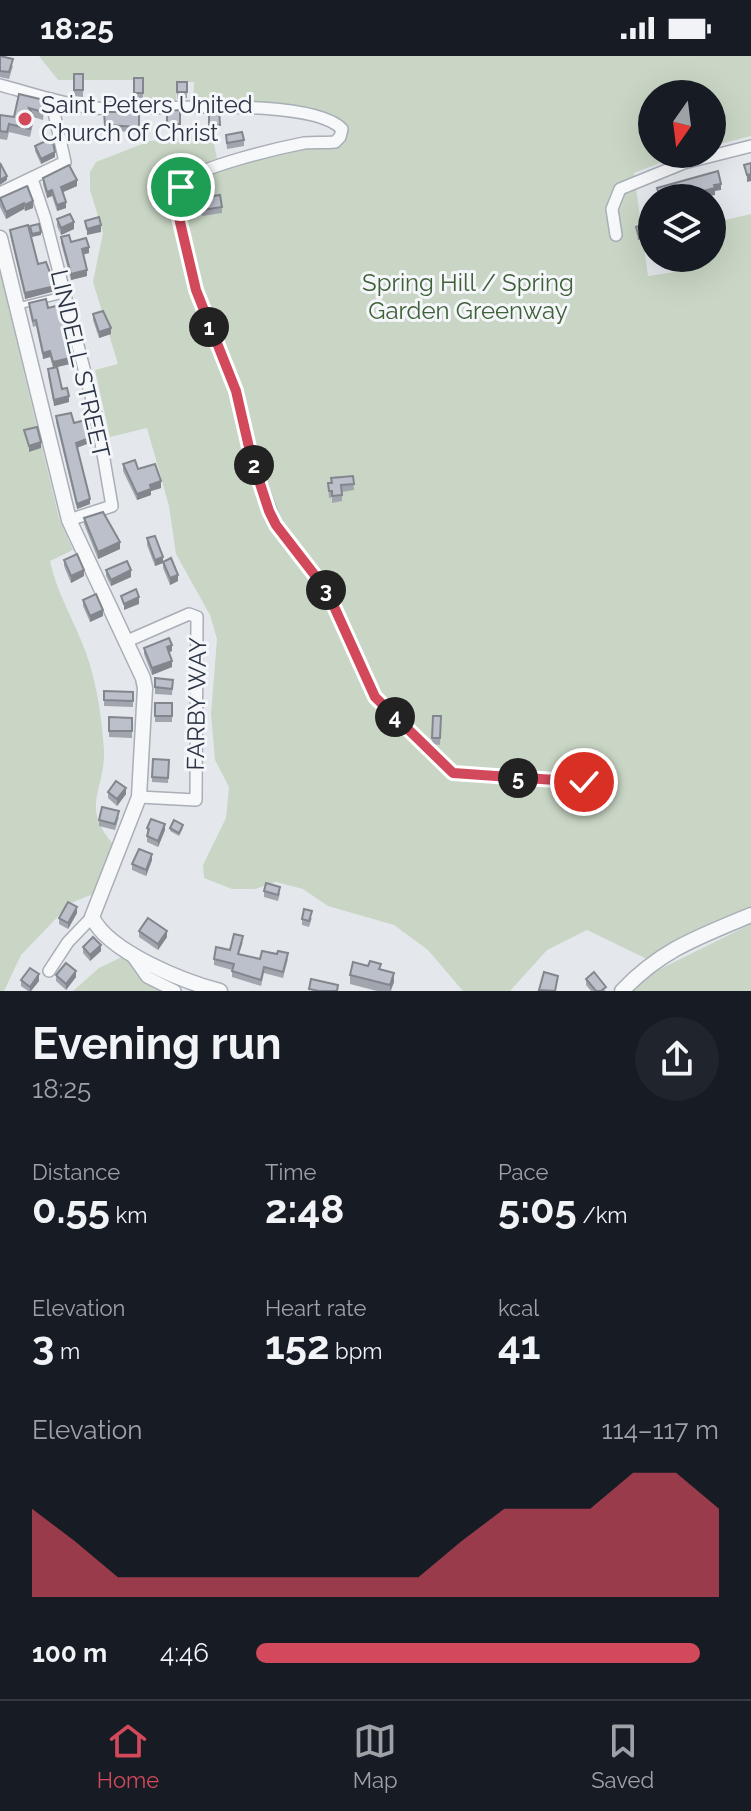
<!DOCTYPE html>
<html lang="en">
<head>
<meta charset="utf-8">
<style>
	body { margin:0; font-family:Raleway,sans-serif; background:#20242c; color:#f1f3f6; height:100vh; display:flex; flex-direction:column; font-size:30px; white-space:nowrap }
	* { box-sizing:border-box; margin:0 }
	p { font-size:26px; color:#9ea1a6 }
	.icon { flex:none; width:44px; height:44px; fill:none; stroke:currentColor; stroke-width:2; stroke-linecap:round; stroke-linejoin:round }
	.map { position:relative; height:935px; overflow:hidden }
	.details { display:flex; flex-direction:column; background:#171b24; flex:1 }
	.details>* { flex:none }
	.needle { width:52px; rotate:194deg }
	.fabs { position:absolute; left:638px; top:24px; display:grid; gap:16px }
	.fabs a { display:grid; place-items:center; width:88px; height:88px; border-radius:50%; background:#171b24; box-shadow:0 8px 32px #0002; font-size:40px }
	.pin { position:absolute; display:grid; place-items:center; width:68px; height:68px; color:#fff; margin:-34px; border:4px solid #fff; border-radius:50%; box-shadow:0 2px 8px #0007 }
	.km { position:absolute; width:40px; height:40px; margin:-20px; border-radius:50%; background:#222; color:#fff; font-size:22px; line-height:40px; text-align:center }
	.round { display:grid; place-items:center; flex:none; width:84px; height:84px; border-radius:42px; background:#20242c }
	.headline { display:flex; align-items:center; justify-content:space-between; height:136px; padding:0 32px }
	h1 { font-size:44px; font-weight:700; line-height:60px }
	.figures { display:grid; grid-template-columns:repeat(3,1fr); gap:12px; height:136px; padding:8px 32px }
	.figures div { display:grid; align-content:center }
	.figures b { font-size:40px; font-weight:700 }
	.figures small { font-size:22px; font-weight:400 }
	.figures p { font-size:22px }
	.chart { height:224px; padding:16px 32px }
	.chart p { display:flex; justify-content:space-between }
	.chart svg { width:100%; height:144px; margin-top:8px; fill:#d1495b; opacity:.7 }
	ul { padding:0 32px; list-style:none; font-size:26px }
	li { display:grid; grid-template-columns:128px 96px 1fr; align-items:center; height:60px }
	li i { height:20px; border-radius:10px; background:#d1495b }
	.status { display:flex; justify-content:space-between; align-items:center; height:56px; padding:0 40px; background:#171b24; direction:ltr }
	.status svg { height:22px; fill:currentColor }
	.dock { display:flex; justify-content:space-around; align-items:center; height:112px; border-top:2px solid #363941; background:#171b24; font-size:22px; color:#9ea1a6 }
	.dock a { display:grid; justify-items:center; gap:4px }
	.dock .selected { color:#d1495b }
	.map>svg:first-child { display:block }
	.green { fill:#c9d6c5 }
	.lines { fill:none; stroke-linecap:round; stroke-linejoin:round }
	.service-casing { stroke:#a9aeb7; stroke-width:8 }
	.minor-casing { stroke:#a9aeb7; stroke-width:14 }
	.tertiary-casing { stroke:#a9aeb7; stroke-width:17 }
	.path { stroke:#c2c5cb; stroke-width:2; stroke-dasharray:6 6; stroke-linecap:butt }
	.service { stroke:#f7f8fa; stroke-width:5 }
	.minor { stroke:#f7f8fa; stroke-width:11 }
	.tertiary { stroke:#f7f8fa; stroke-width:14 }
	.wall { fill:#a1a5ae }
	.shaded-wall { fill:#83868d }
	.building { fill:#bbc0ca; stroke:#83868d; stroke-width:2 }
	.route-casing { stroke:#fff; stroke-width:16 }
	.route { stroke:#d1495b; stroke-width:10 }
	.poi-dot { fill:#d1495b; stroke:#f4f6f9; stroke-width:3 }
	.labels { text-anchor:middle; stroke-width:6; stroke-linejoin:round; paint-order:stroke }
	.poi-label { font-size:24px; fill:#2b3445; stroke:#f4f6f9; text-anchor:start }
	.park-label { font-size:24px; fill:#3f6138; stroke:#f4f6f9 }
	.street-label { font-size:24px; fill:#2b3445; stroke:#f4f6f9 }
</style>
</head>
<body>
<div class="status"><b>18:25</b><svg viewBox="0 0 49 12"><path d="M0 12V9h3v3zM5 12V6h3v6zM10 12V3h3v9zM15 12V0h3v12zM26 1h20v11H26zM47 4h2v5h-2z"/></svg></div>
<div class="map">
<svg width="751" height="935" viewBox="0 0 751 935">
	<rect width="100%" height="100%" fill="#e4e7ec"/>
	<!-- green -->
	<g class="green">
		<path d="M39,0h712v80l-39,10v-52h-60v60h32l-50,19 14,103 27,-4 1,-14h36v-35l39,-9v693l-78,36 -26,16 -60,-29 -40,20 -37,41h-47l-35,-41 -34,-25 -66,-19 -25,-17 -27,-7 -21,7h-23l-28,-11 -1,-13 23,-47 3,-31 -14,-27 -4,-46 6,-75 -7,-24 -34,-61 -7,-48 -22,-78 -37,9 -15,-67 23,-6 -25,-82 10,-49 -13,-43v-18l6,-10 54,-21 46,-5 17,3 5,24 115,-23 4,-5 -1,-6 -12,-5 -68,-12 -39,1 -24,-10 1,-21h-17l-1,22h-33l1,-24h-86z"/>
		<path d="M0,217l59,245 14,32 -23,11c7,33 25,61 36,92 11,30 16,66 18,98 1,40 -24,55 9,93l-20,50 -22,9 -50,52 -17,36h-4z"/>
		<path d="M751,868v67h-118l17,-17z"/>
		<path d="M126,899c8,17 21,27 37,36h-90l26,-23z"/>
	</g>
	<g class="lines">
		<defs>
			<path id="service" d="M18,250l45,-11"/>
			<g id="minor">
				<path d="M0,29c30,8 64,20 95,23 51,3 214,-13 247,21l-2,8 -5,5c-10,1 -21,0 -31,1 -25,5 -103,23 -120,39 -6,6 -7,15 -8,23l20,85 40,101 15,65 25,69"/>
				<path d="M32,123l13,39 52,201 15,87 -43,14"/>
				<path d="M0,137l65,-31 -14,-63"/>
				<path d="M616,179l-4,-26 8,-20 64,-26 67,-17"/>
				<path d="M125,586l64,-28 8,3 -1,183 -57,-3"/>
				<path d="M133,901l14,20 28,14"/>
				<path d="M49,915l19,-29 24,-25"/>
			</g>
			<g id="tertiary">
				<path d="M0,182l69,282 74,158 2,10 -6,109 -47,120c16,35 93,65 128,74"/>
				<path d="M622,935c40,-42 77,-54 129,-76"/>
			</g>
		</defs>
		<!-- service casing -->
		<use href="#service" class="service-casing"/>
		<!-- minor casing -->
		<use href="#minor" class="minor-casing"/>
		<!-- tertiary casing -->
		<use href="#tertiary" class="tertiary-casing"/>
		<!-- path -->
		<path class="path" d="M282,476l45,59 48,106 78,76 131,9"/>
		<!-- service -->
		<use href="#service" class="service"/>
		<!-- minor -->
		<use href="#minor" class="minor"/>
		<!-- tertiary -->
		<use href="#tertiary" class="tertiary"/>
	</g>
	<!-- wall -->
	<g class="wall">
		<path d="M0,0l13,10 -4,13 -9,-2z"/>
		<path d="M74,18h9v23l-9,-1z"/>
		<path d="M134,22h9v21l-9,1z"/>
		<path d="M177,26h10v16l-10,1z"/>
		<path d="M19,38l25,14 -1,12 -10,-3v7l-3,13 -21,-5 -2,8 -7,-1v-24l14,2z"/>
		<path d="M180,54v20l-13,1v-20z"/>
		<path d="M209,54h10l1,21 -11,1z"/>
		<path d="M104,56h35v20l-34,-1z"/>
		<path d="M226,79l18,5v6l-17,3z"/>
		<path d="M35,90l20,11 -14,7 -6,-13z"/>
		<path d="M43,122l34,8 -14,6 3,16 -9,3 -5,-15 -5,2 -4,-14z"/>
		<path d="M27,130l6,22 -8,3 -1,-2 -18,10 -6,-12v-9z"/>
		<path d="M200,142l22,9v6l-20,3z"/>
		<path d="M652,162v24l-8,2 -1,-6 -5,2 -2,-13 5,-2v-6z"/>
		<path d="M57,163l17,10 -13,6 -4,-9z"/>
		<path d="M10,174l28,34 17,27 -30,8 -15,-64z"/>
		<path d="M61,181l28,16 -6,1 4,22 -16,4 -10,-37z"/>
		<path d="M29,247l19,5 26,55 -21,5 -3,-11 -7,2 -7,-33 -3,1 -4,-18z"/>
		<path d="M93,258l18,20 -12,4 -6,-18z"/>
		<path d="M48,313l14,20 7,13 -15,4 -6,-31z"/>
		<path d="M56,360l18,7 18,19 -15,6 13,56 -13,5 -21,-87z"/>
		<path d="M123,408l15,5 23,19 -10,3v4l-14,5 -14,-29z"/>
		<path d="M353,420l1,14 -12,2v9l-10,2v-6l-3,1 -1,-15z"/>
		<path d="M84,462l36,31 -22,10 -14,-35z"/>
		<path d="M147,482l16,24 15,19 -8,4 -7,-17v-5l-8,3 -8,-21z"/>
		<path d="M64,504l20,16 -13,7 -7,-17z"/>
		<path d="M106,514l25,7 -20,9 -5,-10z"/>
		<path d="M83,544l20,16 -13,6 -7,-16z"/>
		<path d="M144,592l28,3 -3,1 3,15 -20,8 -8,-21z"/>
		<path d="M155,622l18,2 -1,15 -17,-1z"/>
		<path d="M104,635l29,1v15l-29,-1z"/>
		<rect x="155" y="647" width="17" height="19"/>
		<path d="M433,660h8l-1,29 -8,-1z"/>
		<path d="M132,662v20l-23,-1v-6z"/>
		<path d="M169,704l-1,23 -16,-1v-5z"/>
		<path d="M108,736l18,2 -9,12 -9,-8z"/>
		<path d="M119,761l-4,13 -16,-4v-6z"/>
		<path d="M147,772l18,2 -7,17 -11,-5z"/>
		<path d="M170,772h13l-4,8 -9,-5z"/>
		<path d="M152,804l-6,16 -14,-6v-6z"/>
		<path d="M264,835l16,2 -2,8 -14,-4z"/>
		<path d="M77,857l-9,16 -9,-5v-6z"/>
		<path d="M312,862l-3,9 -7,-2v-6z"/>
		<path d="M139,875l28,6 -9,13 -19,-13z"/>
		<path d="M243,886l-4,12 21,5h28l-5,19 -19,-5 -3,13 -29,-9v-7l-18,-5v-6z"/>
		<path d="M83,891l18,4 -11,10 -7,-8z"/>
		<path d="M381,913l13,13 -3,9h-14l-27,-7v-9z"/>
		<path d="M56,919l20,2 -10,13 -10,-9z"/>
		<path d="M586,923l20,12h-15l-5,-6z"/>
		<path d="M21,924l18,1 -8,10h-3l-7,-5z"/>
	</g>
	<!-- shaded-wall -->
	<g class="shaded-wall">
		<path d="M55,96v5l-14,7v-5z"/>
		<path d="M751,118v7l-4,1v-7z"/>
		<path d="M7,120v4l-7,5v-5z"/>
		<path d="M77,124v6l-16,7v-6z"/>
		<path d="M721,128v6l-6,1v4l-13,3h-13l25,-13z"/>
		<path d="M52,134v6l-5,2v-6z"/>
		<path d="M688,136v6h-25z"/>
		<path d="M33,145v7l-8,3v-6z"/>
		<path d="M66,146v6l-9,3v-6z"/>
		<path d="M24,147v6l-18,10v-7z"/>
		<path d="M74,166v7l-13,6v-7z"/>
		<path d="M101,169v7l-14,3v-6z"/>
		<path d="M41,176v3l-9,2v-3z"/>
		<path d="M643,177v5l-5,2v-6z"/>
		<path d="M89,191v6l-7,2v-6z"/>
		<path d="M87,214v6l-16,4v-6z"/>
		<path d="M55,230v5l-30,8v-6z"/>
		<path d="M111,272v6l-12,4v-6z"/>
		<path d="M50,295v6l-7,2v-6z"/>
		<path d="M74,301v6l-21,5v-6z"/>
		<path d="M69,340v6l-15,4v-6z"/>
		<path d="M92,381v5l-16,6v-5z"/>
		<path d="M41,386v6l-12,4v-6z"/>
		<path d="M161,425v7l-10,3v4l-14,5v-6l13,-9z"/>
		<path d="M90,443v5l-13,5v-5z"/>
		<path d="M120,486v7l-22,10v-7z"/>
		<path d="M163,501v6l-8,3v-6z"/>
		<path d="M84,514v6l-13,7v-7z"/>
		<path d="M131,514v7l-20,9v-6z"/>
		<path d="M178,519v6l-8,4v-7z"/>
		<path d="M139,541v7l-15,6v-6z"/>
		<path d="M103,554v6l-13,6v-6z"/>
		<path d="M172,589v6l-5,2v-6z"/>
		<path d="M172,605v6l-20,8v-7z"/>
		<path d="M126,732v6l-9,12v-7z"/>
		<path d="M165,768v6l-7,17v-6z"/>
		<path d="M152,798v6l-6,16v-6z"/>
		<path d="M77,851v6l-9,16v-6z"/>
		<path d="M167,875v6l-9,13v-6z"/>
		<path d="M101,889v6l-11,10v-6z"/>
		<path d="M76,915v6l-10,13v-6z"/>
		<path d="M394,917v9l-4,9v-6z"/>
		<path d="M39,918v7l-8,10h-1v-4z"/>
	</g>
	<!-- building -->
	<g class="building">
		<path d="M0,0l13,3 -4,13 -9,-1z"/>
		<rect x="74" y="18" width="9" height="16"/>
		<rect x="134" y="22" width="9" height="15"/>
		<rect x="177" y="26" width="10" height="10"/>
		<path d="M19,38l25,6 -1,12 -14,-4 4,8 -3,13 -21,-5 -2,8 -7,-1v-16l14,2z"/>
		<path d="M180,54v14h-13v-13z"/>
		<path d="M209,54h10l1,15h-11z"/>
		<path d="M104,56h35v15l-34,-2z"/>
		<path d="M242,76l2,8 -17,3 -1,-8z"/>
		<path d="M52,82l3,14 -14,7 -6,-13z"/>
		<path d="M0,107l7,13 -7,4z"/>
		<path d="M751,107v11l-4,1 -3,-10z"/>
		<path d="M69,109l8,15 -16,7 5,15 -9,3 -5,-15 -5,2 -4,-14z"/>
		<path d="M718,115l3,13 -7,1 1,3 -16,4 1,3 -11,3 -1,-6 -28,6 -3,-10z"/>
		<path d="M27,130l6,15 -8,4 -1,-2 -18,9 -6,-14z"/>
		<path d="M220,139l2,12 -20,3 -2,-12z"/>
		<path d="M70,158l4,8 -13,6 -4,-9z"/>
		<path d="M99,161l2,8 -14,4 -2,-8z"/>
		<path d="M652,162v10l-1,1 1,8 -8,1 -1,-5 -5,1 -2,-7 6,-2 -1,-6z"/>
		<path d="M39,168l2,8 -9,2 -2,-8z"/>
		<path d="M28,169l10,39 8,-2 9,24 -30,7 -15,-63z"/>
		<path d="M69,179l2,7 15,-4 3,9 -7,2 5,21 -16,4 -10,-37z"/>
		<path d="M46,243l2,9 12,-3 14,52 -21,5 -3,-11 -7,2 -7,-33 -3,1 -4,-18z"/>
		<path d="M103,255l8,17 -12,4 -6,-18z"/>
		<path d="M57,311l5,22 5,-1 2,8 -15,4 -6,-31z"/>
		<path d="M71,357l3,10 15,-4 3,18 -16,6 14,56 -13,5 -21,-88z"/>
		<path d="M37,371l4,15 -12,4 -5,-16z"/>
		<path d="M135,404l3,9 17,-5 6,17 -11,4 1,4 -14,5 -14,-30z"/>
		<path d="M353,420l1,8 -13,1 1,10 -10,1v-5h-3l-1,-8h4l-1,-5z"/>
		<path d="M103,456l17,30 -22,10 -14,-34z"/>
		<path d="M155,480l8,21 -8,3 -8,-22z"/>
		<path d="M77,498l7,16 -13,6 -7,-16z"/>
		<path d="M171,502l7,17 -8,3 -7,-16z"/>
		<path d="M127,505l4,9 -20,10 -5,-10z"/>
		<path d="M136,533l3,8 -15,7 -3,-8z"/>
		<path d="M96,538l7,16 -13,6 -7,-16z"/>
		<path d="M169,582l3,7 -5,2 5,14 -20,7 -8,-20z"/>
		<path d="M155,622l18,2 -1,9 -17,-2z"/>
		<path d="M104,635l29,1v9l-29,-1z"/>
		<rect x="155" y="647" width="17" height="13"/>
		<path d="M433,660h8l-1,22h-8z"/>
		<path d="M109,661l23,1v13h-23z"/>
		<path d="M153,703l16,1 -1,18 -16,-1z"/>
		<path d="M116,725l10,7 -9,11 -9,-7z"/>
		<path d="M102,751l17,4 -4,13 -16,-4z"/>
		<path d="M151,763l14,5 -7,17 -11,-5 2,-7 -2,-1z"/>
		<path d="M174,764l9,5 -4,8 -9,-5z"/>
		<path d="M139,793l13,5 -6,16 -14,-6z"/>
		<path d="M266,827l14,4 -2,8 -14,-4z"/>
		<path d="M68,846l9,5 -9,16 -9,-5z"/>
		<path d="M304,853l8,2 -3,10 -7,-2z"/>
		<path d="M148,862l19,13 -9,13 -19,-13z"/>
		<path d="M234,878l9,2 -5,18 22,5 2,-8 15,3 1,-3 10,2 -5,19 -19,-5 -3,13 -29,-9 2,-7 -20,-5 2,-12 14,3z"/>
		<path d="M93,881l8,8 -11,10 -7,-8z"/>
		<path d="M370,905l11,3 -2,5 15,4 -4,12 -40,-10 3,-13 15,4z"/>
		<path d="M66,907l10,8 -10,13 -10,-9z"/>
		<path d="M30,912l9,6 -9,13 -9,-7z"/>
		<path d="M544,916l14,4 -3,15 -16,-1z"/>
		<path d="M594,916l12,15 -5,4h-5l-10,-12z"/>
		<path d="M311,923l27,6 -1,6h-18l-10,-2z"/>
	</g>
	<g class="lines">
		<defs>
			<path id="route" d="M181,131l-5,18 20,85 40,101 15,65 18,55 7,14 51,66 48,106 78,76 131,9"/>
		</defs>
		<!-- route casing -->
		<use href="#route" class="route-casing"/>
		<!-- route -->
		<use href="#route" class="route"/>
	</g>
	<!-- markers -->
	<circle class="poi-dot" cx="25" cy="63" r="8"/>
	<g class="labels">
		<!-- poi labels -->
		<g class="poi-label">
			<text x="41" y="57">Saint Peters United<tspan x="41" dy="28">Church of Christ</tspan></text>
		</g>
		<!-- park labels -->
		<g class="park-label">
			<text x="468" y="235">Spring Hill / Spring<tspan x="468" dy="28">Garden Greenway</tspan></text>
		</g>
		<!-- street labels -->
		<g class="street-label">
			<text transform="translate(80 308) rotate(77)" y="8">LINDELL STREET</text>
			<text transform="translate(197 648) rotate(-89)" y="8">FARBY WAY</text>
		</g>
	</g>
</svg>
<div class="fabs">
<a><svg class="needle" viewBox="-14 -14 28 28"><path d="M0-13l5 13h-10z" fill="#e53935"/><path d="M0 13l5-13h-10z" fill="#9ea1a6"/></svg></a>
<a><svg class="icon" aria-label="layers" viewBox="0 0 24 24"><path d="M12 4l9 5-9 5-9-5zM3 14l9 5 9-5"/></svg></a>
</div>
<div class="pin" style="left:181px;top:131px;background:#1e9e55"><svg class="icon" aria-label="arrive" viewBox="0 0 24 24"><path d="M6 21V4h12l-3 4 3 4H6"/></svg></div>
<div class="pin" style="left:584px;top:726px;background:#d93025"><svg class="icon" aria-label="check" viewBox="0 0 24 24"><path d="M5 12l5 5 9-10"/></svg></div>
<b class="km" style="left:209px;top:271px">1</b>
<b class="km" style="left:254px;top:409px">2</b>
<b class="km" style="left:326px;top:534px">3</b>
<b class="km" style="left:395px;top:661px">4</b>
<b class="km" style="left:518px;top:722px">5</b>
</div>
<section class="details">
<div class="headline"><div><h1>Evening run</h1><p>18:25</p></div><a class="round"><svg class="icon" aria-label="share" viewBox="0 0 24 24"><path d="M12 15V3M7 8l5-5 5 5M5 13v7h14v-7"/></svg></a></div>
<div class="figures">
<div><p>Distance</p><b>0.55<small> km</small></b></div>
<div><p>Time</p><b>2:48</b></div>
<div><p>Pace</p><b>5:05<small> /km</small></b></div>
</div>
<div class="figures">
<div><p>Elevation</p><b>3<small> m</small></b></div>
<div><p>Heart rate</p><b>152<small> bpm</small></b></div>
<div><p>kcal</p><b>41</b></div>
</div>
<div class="chart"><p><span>Elevation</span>114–117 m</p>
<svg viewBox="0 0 160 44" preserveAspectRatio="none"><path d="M0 44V17L10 27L20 38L30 38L40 38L50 38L60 38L70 38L80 38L90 38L100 27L110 17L120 17L130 17L140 6L150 6L160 17V44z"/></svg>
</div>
<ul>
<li><b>100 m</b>4:46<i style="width:96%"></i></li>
</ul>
</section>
<nav class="dock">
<a class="selected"><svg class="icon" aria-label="home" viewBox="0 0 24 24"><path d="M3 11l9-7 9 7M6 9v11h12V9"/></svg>Home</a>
<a><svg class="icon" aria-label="map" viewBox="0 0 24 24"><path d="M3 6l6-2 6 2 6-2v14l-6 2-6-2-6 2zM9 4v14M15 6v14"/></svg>Map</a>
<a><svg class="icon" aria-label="saved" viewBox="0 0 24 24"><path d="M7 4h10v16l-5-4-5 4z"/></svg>Saved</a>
</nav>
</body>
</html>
